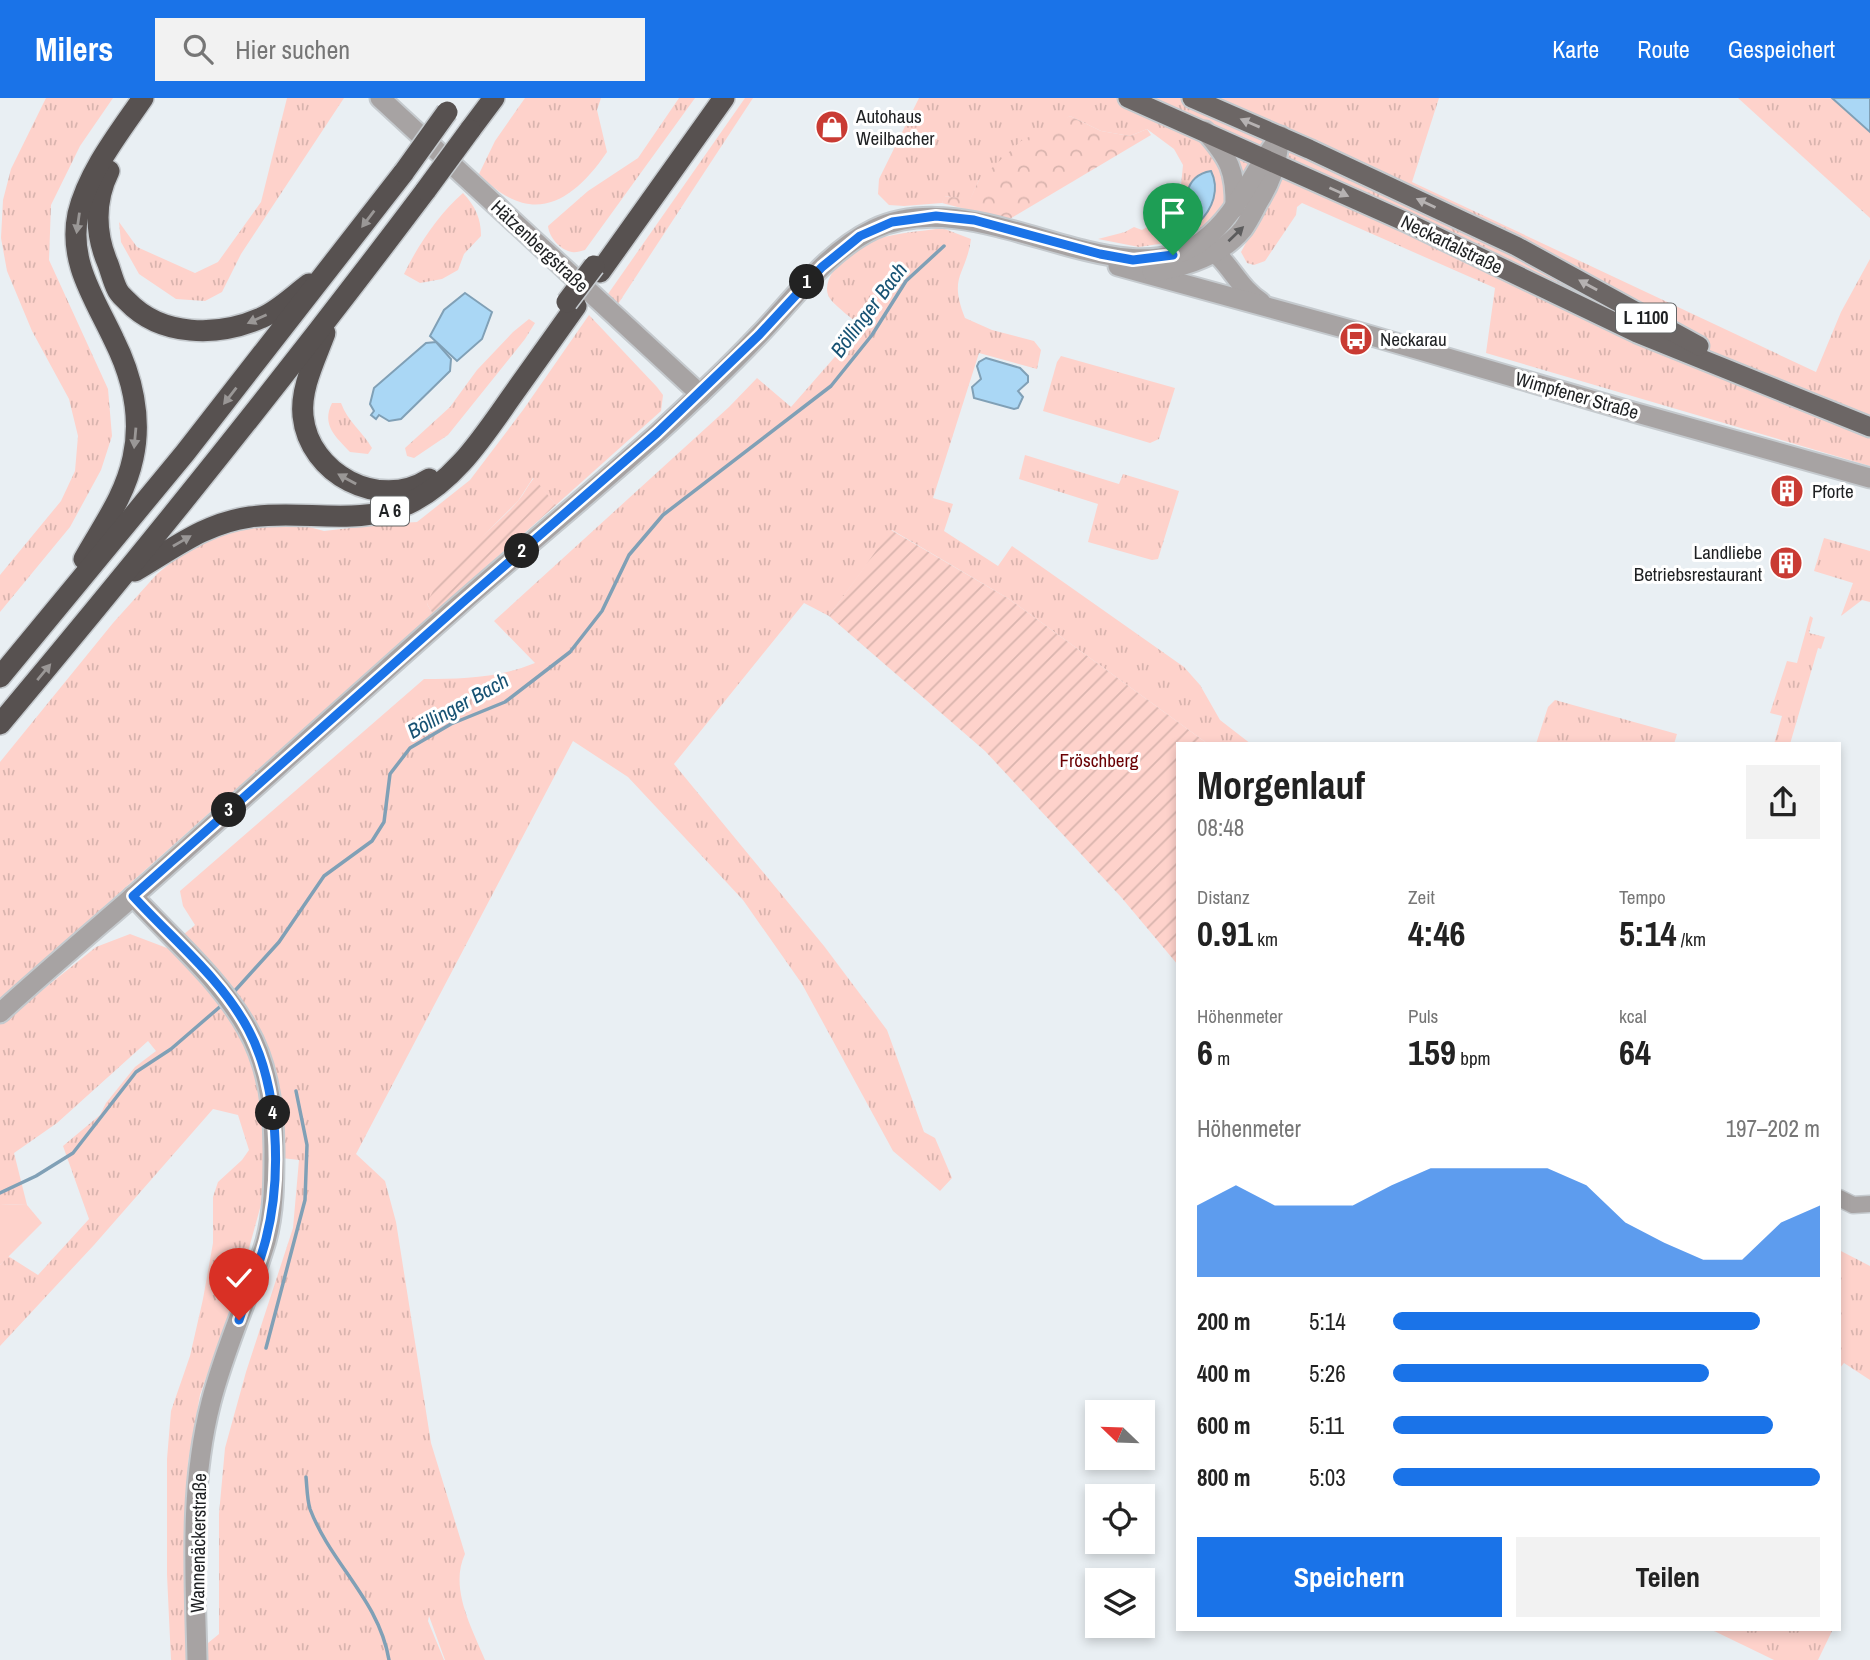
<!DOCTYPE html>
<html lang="de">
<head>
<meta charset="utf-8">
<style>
	body { margin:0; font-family:"Archivo Narrow",sans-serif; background:#f2f2f2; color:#222; height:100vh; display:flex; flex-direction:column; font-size:26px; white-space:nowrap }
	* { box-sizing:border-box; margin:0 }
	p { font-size:23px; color:#767676 }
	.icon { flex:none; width:38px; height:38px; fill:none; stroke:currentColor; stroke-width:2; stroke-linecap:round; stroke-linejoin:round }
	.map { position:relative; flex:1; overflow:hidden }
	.sheet { position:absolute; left:1176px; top:644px; width:665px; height:889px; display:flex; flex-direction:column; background:#fff; border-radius:0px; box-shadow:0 4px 10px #0003 }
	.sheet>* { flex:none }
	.needle { width:46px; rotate:293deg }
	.controls { position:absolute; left:1085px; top:1302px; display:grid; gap:14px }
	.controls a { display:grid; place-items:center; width:70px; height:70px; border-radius:0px; background:#fff; box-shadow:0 4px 10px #0003; font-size:35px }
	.pin { position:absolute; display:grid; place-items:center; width:60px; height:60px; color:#fff; margin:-72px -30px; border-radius:50% 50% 50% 0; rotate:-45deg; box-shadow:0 0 7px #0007 }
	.pin .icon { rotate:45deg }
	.km { position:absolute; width:35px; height:35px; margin:-18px; border-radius:50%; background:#222; color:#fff; font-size:19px; line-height:35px; text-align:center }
	.round { display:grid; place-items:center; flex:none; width:74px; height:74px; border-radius:0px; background:#f2f2f2 }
	.head { display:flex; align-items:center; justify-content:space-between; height:119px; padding:0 21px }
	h1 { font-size:38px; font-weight:700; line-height:52px }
	.stats { display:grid; grid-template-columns:repeat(3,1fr); gap:10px; height:119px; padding:7px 21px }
	.stats div { display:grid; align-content:center }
	.stats b { font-size:35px; font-weight:700 }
	.stats small { font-size:19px; font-weight:400 }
	.stats p { font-size:19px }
	.chart { height:196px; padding:14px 21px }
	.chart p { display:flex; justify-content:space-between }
	.chart svg { width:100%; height:126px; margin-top:7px; fill:#1a73e8; opacity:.7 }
	.primary-button { display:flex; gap:14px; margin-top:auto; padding:14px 21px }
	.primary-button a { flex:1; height:80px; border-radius:0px; background:#1a73e8; color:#fff; font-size:28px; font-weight:700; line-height:80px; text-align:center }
	.primary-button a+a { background:#f2f2f2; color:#222 }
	ul { padding:0 21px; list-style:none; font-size:23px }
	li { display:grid; grid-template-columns:112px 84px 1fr; align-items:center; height:52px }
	li i { height:18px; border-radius:9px; background:#1a73e8 }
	header { display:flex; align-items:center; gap:42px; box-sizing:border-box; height:98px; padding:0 35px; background:#1a73e8; color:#fff }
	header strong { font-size:33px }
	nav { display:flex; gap:38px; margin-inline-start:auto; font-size:24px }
	.search { width:490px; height:63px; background:#f2f2f2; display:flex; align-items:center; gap:18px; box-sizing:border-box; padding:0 24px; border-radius:0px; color:#767676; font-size:26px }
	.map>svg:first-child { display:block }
	.grass { fill:url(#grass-tufts) }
	.forest { fill:url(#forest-crowns) }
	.garden { fill:url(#garden-furrows) }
	.pitch { fill:#fed2cb }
	.water { fill:#aad7f5; stroke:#80a0b6; stroke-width:2 }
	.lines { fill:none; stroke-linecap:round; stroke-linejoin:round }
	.stream { stroke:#80a0b6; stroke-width:3.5 }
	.minor-casing { stroke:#c5cace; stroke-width:19 }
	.tertiary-casing { stroke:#c5cace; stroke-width:23 }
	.primary-casing { stroke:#c5cace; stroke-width:23 }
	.motorway-casing { stroke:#c5cace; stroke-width:24 }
	.minor { stroke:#a7a3a3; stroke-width:16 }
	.tertiary { stroke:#a7a3a3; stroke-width:19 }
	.primary { stroke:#6c6665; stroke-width:19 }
	.motorway { stroke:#575150; stroke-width:21 }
	.motorway-bridge-casing { stroke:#c5cace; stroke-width:24; stroke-linecap:butt }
	.motorway-bridge { stroke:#575150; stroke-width:21 }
	.oneway { fill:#b6b2b2 }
	.oneway2 { fill:#9a9796 }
	.oneway3 { fill:#5c5c5d }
	.route-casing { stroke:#fff; stroke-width:14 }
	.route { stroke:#1a73e8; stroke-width:9 }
	.labels { text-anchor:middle; stroke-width:6; stroke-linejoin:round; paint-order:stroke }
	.shield { fill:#fff; stroke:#626465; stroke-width:2 }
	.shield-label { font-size:18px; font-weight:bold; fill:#1f2123 }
	.poi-label { font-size:19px; fill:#1f2123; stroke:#fff; text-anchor:start }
	.street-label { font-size:19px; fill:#1f2123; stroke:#fff }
	.park-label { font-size:19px; fill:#6a0003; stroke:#fff }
	.water-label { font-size:21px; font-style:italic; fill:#175273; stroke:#fff }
</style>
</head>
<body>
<header>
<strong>Milers</strong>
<div class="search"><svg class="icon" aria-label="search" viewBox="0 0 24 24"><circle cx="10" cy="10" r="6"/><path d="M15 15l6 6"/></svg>Hier suchen</div>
<nav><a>Karte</a><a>Route</a><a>Gespeichert</a></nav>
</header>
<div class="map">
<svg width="1870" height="1562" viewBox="0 0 1870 1562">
	<defs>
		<pattern id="grass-tufts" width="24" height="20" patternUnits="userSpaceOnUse" patternTransform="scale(1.75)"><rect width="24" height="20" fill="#fed2cb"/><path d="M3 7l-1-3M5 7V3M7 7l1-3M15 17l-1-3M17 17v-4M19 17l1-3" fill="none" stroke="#d9b4ae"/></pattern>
		<pattern id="forest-crowns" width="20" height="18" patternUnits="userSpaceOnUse" patternTransform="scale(1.75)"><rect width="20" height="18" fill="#fed2cb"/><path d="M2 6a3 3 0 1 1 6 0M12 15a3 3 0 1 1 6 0" fill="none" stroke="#d9b4ae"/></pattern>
		<pattern id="garden-furrows" width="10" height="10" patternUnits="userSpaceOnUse" patternTransform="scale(1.75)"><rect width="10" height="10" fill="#fed2cb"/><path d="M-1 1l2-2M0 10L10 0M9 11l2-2" fill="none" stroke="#d9b4ae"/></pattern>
	</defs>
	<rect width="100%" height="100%" fill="#e9eff3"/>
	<!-- grass -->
	<g class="grass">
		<path d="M46,0h67l-33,48 -29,59 -2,55 59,129 4,47 -11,34 -31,57 -70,85v-37l61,-74 14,-30 3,-35 -9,-37 -37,-68 -25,-60 -6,-33 2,-38 8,-31z"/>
		<path d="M287,0h57l-103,156 -19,38 -17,9 -29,-2 -37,-25 -18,-32 -2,-20 18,25 58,26 23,-11 43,-60z"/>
		<path d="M525,0h76l-4,12 10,42c-36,53 -77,75 -128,22l16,-33z"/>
		<path d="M679,0h16l-110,152c-5,1 -9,3 -13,2 -12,-2 -23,-15 -24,-26l40,-35 50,-33z"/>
		<path d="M745,0h8l-135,206 -10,-10z"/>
		<path d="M919,0h520l-27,84 404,190 25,-60 29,-53v207l-384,-113 9,-65 -193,-85 -5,4 -1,8 -31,46 -11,4 -7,-2 -6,-11 33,-61 -99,56 -3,-5 -33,5 -41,-8 27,-7 9,-5 8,3 24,-14 14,-20 3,-31 -9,-16 -27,-20 -17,7 -29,-5 -31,-15 -91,64 -9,20 -25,-4 -3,7 -38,3 -15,-1 -11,-11 1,-15z"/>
		<path d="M1738,0h94l38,34v86z"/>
		<path d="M463,95c12,13 18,25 18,43l-17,18 -6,16 -16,9 -22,4 -16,-9c14,-29 35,-60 59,-81z"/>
		<path d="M942,130l29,11c-5,37 -23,36 -6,79l27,12 42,11 7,9 -4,19 -58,-16 -46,145 20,6 -9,27 54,35 14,-20 172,121 16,18 20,35 31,24h-43l-199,-145 -117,-69 -63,86 -25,-13 -130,161 150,182 63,84 37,102 11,6 17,40 -12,13 -47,-40 -91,-167 -59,-84 -115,-123 -55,-36 -217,413 29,27 11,41 35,221 34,111c-16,34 7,74 20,106h-40l-16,-44 -1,5 16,39h-236v-17l11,-9v-120l6,-66 21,-76 47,-144 6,-68 -35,-4 -2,45 -22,80 -40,114 -12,67 -3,65 1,133h-15l-4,-85v-116l4,-48 19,-55 13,-57 10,-56v-46l5,-15 24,-22 7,-10 -11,-35 -25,-6 -119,136 -94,101v-81l8,-9 30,19 51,-56 -26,-73 37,-31 6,-12 29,-36 21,-16 -8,-10 -91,82 -43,30 13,52 -27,-1v-180l96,-77 34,-13 37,14 28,-23 -12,-19 -3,-15 244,-212c39,0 74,-1 111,-16l-41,-42 235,-214 28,-29 34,29 70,-80c-7,-8 -27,-21 -32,-30 -10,-19 20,-47 37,-54 23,-10 51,-11 76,-15z"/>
		<path d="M589,217l68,72 6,8 -2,16 -105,94 -23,-27 -15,23 -59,59 -32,44 6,10 -433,385v-237l113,-139 44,-49 28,-23 29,-16 36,-11h48l26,7 60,-7 33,-2 53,-42 53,-70z"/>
		<path d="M529,221l6,4 -10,16 -77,96 -34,23 -7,-2 -2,-8 45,-41 27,-37 36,-38z"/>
		<path d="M1061,258l114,32 -16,51 -9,4 -107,-32 14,-49z"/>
		<path d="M332,305h9c7,19 21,28 31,45l-4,6 -18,-2c-14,-15 -29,-27 -18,-49z"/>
		<path d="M1025,357l94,29 4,-10 56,17 -21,68 -6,1 -64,-18 10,-38 -79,-25z"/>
		<path d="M1824,440l46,13v51l-8,-2 -21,16 12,-33 -39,-12z"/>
		<path d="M1810,518l3,2 -4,15 16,4 -4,12 -3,-1 -28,96h-16l8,-28 -12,-3 17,-52 10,2z"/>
		<path d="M1555,602l122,34 -3,10h-138l12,-37z"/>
		<path d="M1839,1152l31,16v114l-26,-17 -5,6z"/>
		<path d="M1710,1531h123l-15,31h-44z"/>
	</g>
	<!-- forest -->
	<path class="forest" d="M1070,18l31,15 29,5 17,-7 4,6 -143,85 -66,-17 2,-7 26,3 9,-19 42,-39z"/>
	<!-- garden -->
	<g class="garden">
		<path d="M534,380l22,27 -123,109 -6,-10c15,-40 63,-70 91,-103 6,-7 10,-16 16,-23z"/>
		<path d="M891,432l118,69 199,145h-30v221l-57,-68 -136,-146 -156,-135z"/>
	</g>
	<!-- pitch -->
	<path class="pitch" d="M0,1106l27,1 15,18 -42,42z"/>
	<!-- water -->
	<g class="water">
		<path d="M1832,0h38v34z"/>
		<path d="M1211,73c9,18 2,38 -13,52 -6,6 -18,9 -26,12l-6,-2c1,-13 16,-17 20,-28 2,-4 0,-8 1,-12 3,-13 12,-20 24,-22z"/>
		<path d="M465,195l27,19 -10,27 -25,22 -27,-25 14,-26z"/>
		<path d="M436,244l15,17 -1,12 -49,48 -12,2 -10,-6 -3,4 -5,-4 3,-4 -4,-7 4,-16 52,-45z"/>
		<path d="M986,260l34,10 8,8v6l-10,9 5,6 -5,11 -4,1 -40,-11 -2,-11 9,-8 -4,-13 2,-4z"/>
	</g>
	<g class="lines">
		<!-- stream -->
		<g class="stream">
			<path d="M232,896l47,-52 45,-66 48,-35 12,-19 6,-48 20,-26 41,-24 54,-22 65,-50 32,-41 27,-56 34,-40 168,-129 41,-51 34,-54 38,-35"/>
			<path d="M0,1095l36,-17 37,-23 63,-81 35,-23 51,-44"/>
			<path d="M266,1250l39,-148 2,-55 -11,-54"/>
			<path d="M306,1379c1,10 1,22 4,32 21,55 69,91 79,151"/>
		</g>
		<defs>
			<path id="minor" d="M1839,1100l14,7 17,-1"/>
			<g id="tertiary">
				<path d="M380,0l320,296"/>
				<path d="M1205,33c24,27 31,40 30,77"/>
				<path d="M1207,149c22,13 31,41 54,55"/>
				<path d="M1118,168l240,66 268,78 244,68"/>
				<path d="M1152,174c33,-5 69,-16 91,-43 6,-8 11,-19 16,-28 10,-16 17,-33 19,-51"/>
				<path d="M133,798c39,43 85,81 114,132 21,36 27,83 27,123 0,30 0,61 -8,90 -16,54 -41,106 -55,161 -22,85 -16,171 -14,258"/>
				<path d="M0,915c45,-41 91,-80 137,-120 107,-95 213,-192 321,-287 66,-58 134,-114 200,-173 35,-32 69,-64 101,-98 36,-37 67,-83 115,-106 103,-49 246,74 328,12 37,-27 50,-71 79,-105"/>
			</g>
			<g id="primary">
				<path d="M1128,0l278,124 231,111 233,94"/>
				<path d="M1192,0l117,51 207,97 183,100"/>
			</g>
			<g id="motorway">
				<path d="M470,32l24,-32"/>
				<path d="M109,73c-15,30 -14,63 -1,93 3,8 5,17 9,25 2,5 6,8 10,12 34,36 91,36 134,17 17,-7 33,-23 48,-34"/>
				<path d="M600,174l124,-174"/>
				<path d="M325,235c-9,25 -25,55 -22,83 6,58 76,95 126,63"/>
				<path d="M84,461c19,-34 41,-63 49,-101 9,-40 -1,-82 -19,-118 -19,-41 -46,-78 -36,-126 10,-42 41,-81 65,-116"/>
				<path d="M135,473c38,-22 70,-48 115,-54 52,-8 108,10 158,-13 48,-23 76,-69 106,-111 21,-29 41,-58 62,-87"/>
				<path d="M0,579l185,-224 219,-281"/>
				<path d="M0,626c147,-175 289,-352 426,-534"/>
			</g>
		</defs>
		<!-- minor casing -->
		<use href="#minor" class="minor-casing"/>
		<!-- tertiary casing -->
		<use href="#tertiary" class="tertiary-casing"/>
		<!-- primary casing -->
		<use href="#primary" class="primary-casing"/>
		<!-- motorway casing -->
		<use href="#motorway" class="motorway-casing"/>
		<!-- minor -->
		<use href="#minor" class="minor"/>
		<!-- tertiary -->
		<use href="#tertiary" class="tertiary"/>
		<!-- primary -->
		<use href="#primary" class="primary"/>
		<!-- motorway -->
		<use href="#motorway" class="motorway"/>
		<defs>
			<g id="motorway-bridge">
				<path d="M404,74l43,-60"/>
				<path d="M426,92l44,-60"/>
				<path d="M567,204l27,-36"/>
			</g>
		</defs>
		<!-- motorway-bridge casing -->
		<use href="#motorway-bridge" class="motorway-bridge-casing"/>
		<!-- motorway-bridge -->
		<use href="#motorway-bridge" class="motorway-bridge"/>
	</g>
	<!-- one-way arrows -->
	<defs><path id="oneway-solid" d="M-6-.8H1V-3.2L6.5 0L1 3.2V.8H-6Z" transform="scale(1.75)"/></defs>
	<g class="oneway">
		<use href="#oneway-solid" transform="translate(1250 25) rotate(-157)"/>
		<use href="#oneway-solid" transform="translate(1339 94) rotate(24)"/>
		<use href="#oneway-solid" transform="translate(1426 105) rotate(-155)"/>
		<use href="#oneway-solid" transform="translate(1588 187) rotate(-151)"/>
	</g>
	<g class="oneway2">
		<use href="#oneway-solid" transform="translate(368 121) rotate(127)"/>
		<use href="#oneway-solid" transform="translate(78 125) rotate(98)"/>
		<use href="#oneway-solid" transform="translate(257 221) rotate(156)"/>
		<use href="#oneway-solid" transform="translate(230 298) rotate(128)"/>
		<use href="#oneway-solid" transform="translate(135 340) rotate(95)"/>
		<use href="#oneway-solid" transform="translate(347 381) rotate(-151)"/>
		<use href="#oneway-solid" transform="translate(182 443) rotate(-30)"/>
		<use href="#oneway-solid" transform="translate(44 574) rotate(-50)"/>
	</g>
	<use class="oneway3" href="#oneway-solid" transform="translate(1236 136) rotate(-44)"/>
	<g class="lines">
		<defs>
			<path id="route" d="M239,1222c9,-27 20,-54 27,-81 16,-63 13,-152 -18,-210 -27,-51 -76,-90 -115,-133l329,-293 195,-170 102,-98 63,-68 38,-31 32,-14 44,-6 38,4 126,34 33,6 40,-5"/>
		</defs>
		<!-- route casing -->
		<use href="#route" class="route-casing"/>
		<!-- route -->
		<use href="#route" class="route"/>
	</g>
	<!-- icons -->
	<defs>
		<symbol id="shop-disc" viewBox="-11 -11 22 22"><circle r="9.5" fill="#c93b33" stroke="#fff"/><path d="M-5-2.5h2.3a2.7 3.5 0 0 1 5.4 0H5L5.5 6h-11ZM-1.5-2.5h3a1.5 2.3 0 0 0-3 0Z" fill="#fff"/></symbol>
		<symbol id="bus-disc" viewBox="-11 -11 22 22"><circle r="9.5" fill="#c93b33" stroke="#fff"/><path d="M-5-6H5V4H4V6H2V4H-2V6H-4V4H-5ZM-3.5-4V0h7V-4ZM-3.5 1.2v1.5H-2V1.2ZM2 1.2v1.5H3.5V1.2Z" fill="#fff"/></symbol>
		<symbol id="building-disc" viewBox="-11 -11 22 22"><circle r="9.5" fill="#c93b33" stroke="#fff"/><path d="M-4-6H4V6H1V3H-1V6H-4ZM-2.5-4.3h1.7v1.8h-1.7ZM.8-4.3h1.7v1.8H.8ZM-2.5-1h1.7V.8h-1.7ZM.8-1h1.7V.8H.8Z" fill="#fff"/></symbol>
	</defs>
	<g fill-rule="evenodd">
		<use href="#shop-disc" x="813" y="10" width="38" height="38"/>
		<use href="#bus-disc" x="1337" y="222" width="38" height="38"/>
		<use href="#building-disc" x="1768" y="374" width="38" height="38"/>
		<use href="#building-disc" x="1767" y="446" width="38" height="38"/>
	</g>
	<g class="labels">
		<!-- shield labels -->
		<g class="shield">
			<rect x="1616" y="205.5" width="60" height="29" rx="5"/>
			<rect x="371" y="398.5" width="38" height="29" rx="5"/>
		</g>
		<g class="shield-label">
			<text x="1646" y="226">L 1100</text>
			<text x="390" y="419">A 6</text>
		</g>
		<!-- poi labels -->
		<g class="poi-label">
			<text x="856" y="25">Autohaus<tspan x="856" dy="22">Weilbacher</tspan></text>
			<text x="1380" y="248">Neckarau</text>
			<text x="1812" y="400">Pforte</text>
			<text x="1762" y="461" text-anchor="end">Landliebe<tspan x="1762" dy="22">Betriebsrestaurant</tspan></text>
		</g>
		<!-- street labels -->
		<g class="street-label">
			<text transform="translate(1452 146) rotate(26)" y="7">Neckartalstraße</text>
			<text transform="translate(540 148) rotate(43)" y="7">Hätzenbergstraße</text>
			<text transform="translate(1577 297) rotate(16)" y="7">Wimpfener Straße</text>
			<text transform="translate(198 1445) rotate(-89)" y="7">Wannenäckerstraße</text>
		</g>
		<!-- park labels -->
		<g class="park-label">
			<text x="1099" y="669">Fröschberg</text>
		</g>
		<!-- water labels -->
		<g class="water-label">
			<text transform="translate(869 212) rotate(-53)" y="7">Böllinger Bach</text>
			<text transform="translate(458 608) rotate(-29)" y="7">Böllinger Bach</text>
		</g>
	</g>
</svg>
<div class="controls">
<a><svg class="needle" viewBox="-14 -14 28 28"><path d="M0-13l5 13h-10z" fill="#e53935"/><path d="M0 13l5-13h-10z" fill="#767676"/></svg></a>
<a><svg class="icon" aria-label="locate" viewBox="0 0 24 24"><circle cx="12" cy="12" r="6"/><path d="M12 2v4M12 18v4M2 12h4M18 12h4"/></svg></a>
<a><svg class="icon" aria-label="layers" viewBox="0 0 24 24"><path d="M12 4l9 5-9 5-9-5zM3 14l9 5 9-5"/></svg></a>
</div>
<div class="pin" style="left:1173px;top:157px;background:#1e9e55"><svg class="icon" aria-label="arrive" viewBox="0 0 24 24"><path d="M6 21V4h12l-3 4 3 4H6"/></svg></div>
<div class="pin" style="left:239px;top:1222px;background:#d93025"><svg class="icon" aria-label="check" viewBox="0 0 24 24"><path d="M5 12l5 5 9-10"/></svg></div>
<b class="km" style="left:807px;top:184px">1</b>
<b class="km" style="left:522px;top:453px">2</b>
<b class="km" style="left:229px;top:712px">3</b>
<b class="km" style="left:273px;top:1015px">4</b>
<section class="sheet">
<div class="head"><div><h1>Morgenlauf</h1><p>08:48</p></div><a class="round"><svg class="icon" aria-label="share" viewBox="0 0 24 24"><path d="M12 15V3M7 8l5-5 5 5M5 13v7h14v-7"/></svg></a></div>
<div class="stats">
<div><p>Distanz</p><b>0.91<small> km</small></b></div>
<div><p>Zeit</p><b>4:46</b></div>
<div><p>Tempo</p><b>5:14<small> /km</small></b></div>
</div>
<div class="stats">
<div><p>Höhenmeter</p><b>6<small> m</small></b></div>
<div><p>Puls</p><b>159<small> bpm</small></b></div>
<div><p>kcal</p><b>64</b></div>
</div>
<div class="chart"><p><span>Höhenmeter</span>197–202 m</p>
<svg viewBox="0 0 160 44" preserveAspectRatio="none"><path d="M0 44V19L10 12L20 19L30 19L40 19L50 12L60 6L70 6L80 6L90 6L100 12L110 25L120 32L130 38L140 38L150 25L160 19V44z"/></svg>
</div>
<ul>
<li><b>200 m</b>5:14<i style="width:86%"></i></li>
<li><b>400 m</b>5:26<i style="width:74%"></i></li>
<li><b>600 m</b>5:11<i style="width:89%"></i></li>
<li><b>800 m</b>5:03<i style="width:100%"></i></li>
</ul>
<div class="primary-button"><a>Speichern</a><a>Teilen</a></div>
</section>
</div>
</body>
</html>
